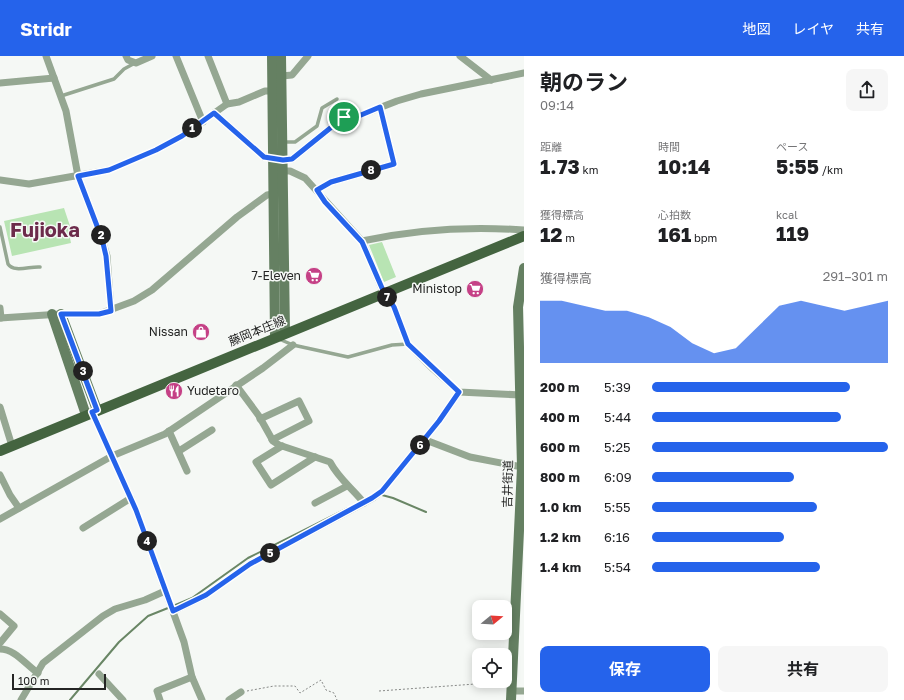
<!DOCTYPE html>
<html lang="ja">
<head>
<meta charset="utf-8">
<style>
	body { margin:0; font-family:"Golos Text","Noto Sans JP",sans-serif; background:#f6f6f6; color:#202124; height:100vh; display:flex; flex-direction:column; font-size:15px; white-space:nowrap }
	* { box-sizing:border-box; margin:0 }
	p { font-size:13px; color:#757577 }
	.icon { flex:none; width:22px; height:22px; fill:none; stroke:currentColor; stroke-width:2; stroke-linecap:round; stroke-linejoin:round }
	.map { position:relative; flex:1; overflow:hidden }
	.side { display:flex; flex-direction:column; background:#fff; width:380px }
	.side>* { flex:none }
	.needle { width:26px; rotate:72deg }
	.fabs { position:absolute; left:472px; top:544px; display:grid; gap:8px }
	.fabs a { display:grid; place-items:center; width:40px; height:40px; border-radius:8px; background:#fff; box-shadow:0 2px 10px #0003; font-size:20px }
	.scale { position:absolute; left:12px; bottom:10px; width:94px; box-sizing:border-box; padding-left:4px; border:2px solid #242524; border-top:0; font-size:11px; line-height:14px; white-space:nowrap; color:#242524; -webkit-text-stroke:3px #f5f8f5; paint-order:stroke }
	.pin { position:absolute; display:grid; place-items:center; width:34px; height:34px; color:#fff; margin:-17px; border:2px solid #fff; border-radius:50%; box-shadow:0 1px 4px #0007 }
	.km { position:absolute; width:20px; height:20px; margin:-10px; border-radius:50%; background:#222; color:#fff; font-size:11px; line-height:20px; text-align:center }
	.round { display:grid; place-items:center; flex:none; width:42px; height:42px; border-radius:8px; background:#f6f6f6 }
	.overview { display:flex; align-items:center; justify-content:space-between; height:68px; padding:0 16px }
	h1 { font-size:22px; font-weight:700; line-height:30px }
	.figures { display:grid; grid-template-columns:repeat(3,1fr); gap:6px; height:68px; padding:4px 16px }
	.figures div { display:grid; align-content:center }
	.figures b { font-size:20px; font-weight:700 }
	.figures small { font-size:11px; font-weight:400 }
	.figures p { font-size:11px }
	.chart { height:112px; padding:8px 16px }
	.chart p { display:flex; justify-content:space-between }
	.chart svg { width:100%; height:72px; margin-top:4px; fill:#2563eb; opacity:.7 }
	.cta { display:flex; gap:8px; margin-top:auto; padding:8px 16px }
	.cta a { flex:1; height:46px; border-radius:8px; background:#2563eb; color:#fff; font-size:16px; font-weight:700; line-height:46px; text-align:center }
	.cta a+a { background:#f6f6f6; color:#202124 }
	ul { padding:0 16px; list-style:none; font-size:13px }
	li { display:grid; grid-template-columns:64px 48px 1fr; align-items:center; height:30px }
	li i { height:10px; border-radius:5px; background:#2563eb }
	header { display:flex; align-items:center; gap:24px; box-sizing:border-box; height:56px; padding:0 20px; background:#2563eb; color:#fff }
	header strong { font-size:19px }
	nav { display:flex; gap:22px; margin-inline-start:auto; font-size:14px }
	main { display:flex; flex:1; min-height:0 }
	.map>svg:first-child { display:block }
	.lines { fill:none; stroke-linecap:round; stroke-linejoin:round }
	.stream { stroke:#698665; stroke-width:2 }
	.building { fill:#b8e4b3 }
	.path { stroke:#878987; stroke-width:1; stroke-dasharray:2 2; stroke-linecap:butt }
	.lane { stroke:#95a792; stroke-width:3.5 }
	.street { stroke:#95a792; stroke-width:7 }
	.secondary { stroke:#658062; stroke-width:10 }
	.primary { stroke:#446440; stroke-width:10 }
	.route-casing { stroke:#fff; stroke-width:8 }
	.route { stroke:#2563eb; stroke-width:5 }
	.labels { text-anchor:middle; stroke-width:3; stroke-linejoin:round; paint-order:stroke }
	.poi-label { font-size:12px; fill:#242524; stroke:#f5f8f5; text-anchor:end }
	.street-label { font-size:12px; fill:#242524; stroke:#f5f8f5 }
	.town-label { font-size:20px; font-weight:bold; fill:#6c2b4b; stroke:#f5f8f5 }
</style>
</head>
<body>
<header>
<strong>Stridr</strong>
<nav><a>地図</a><a>レイヤ</a><a>共有</a></nav>
</header>
<main>
<div class="map">
<svg width="524" height="644" viewBox="0 0 524 644">
	<rect width="100%" height="100%" fill="#f5f8f5"/>
	<g class="lines">
		<!-- stream -->
		<g class="stream">
			<path d="M382,439l11,3 33,14"/>
			<path d="M173,550l19,-8 56,-40 100,-50"/>
			<path d="M70,644l49,-58 29,-26 20,-8"/>
		</g>
	</g>
	<!-- building -->
	<g class="building">
		<path d="M64,152l8,24 -3,1 2,10 -59,13 -8,-35z"/>
		<path d="M382,186l14,35 -12,5 -15,-37z"/>
	</g>
	<g class="lines">
		<!-- path -->
		<g class="path">
			<path d="M247,635l27,-5h21l5,7 21,-13 5,10 8,3 3,7"/>
			<path d="M379,635l124,-9"/>
		</g>
		<!-- lane -->
		<g class="lane">
			<path d="M61,40l53,-17 10,-10 11,-6"/>
			<path d="M284,86h11l22,-16 5,-18 15,-9"/>
			<path d="M0,171l8,37c6,9 22,2 32,3"/>
			<path d="M279,283l14,6 55,12 44,-12 16,-1"/>
		</g>
		<!-- street -->
		<g class="street">
			<path d="M46,0l20,55 12,65 24,63 5,17 4,55"/>
			<path d="M126,0l2,4 8,3 16,-7"/>
			<path d="M176,0l27,66"/>
			<path d="M208,0l19,48"/>
			<path d="M460,0l31,24"/>
			<path d="M282,20l10,-1 16,-19"/>
			<path d="M0,27l54,-5"/>
			<path d="M214,57l50,44 19,3 9,-1 52,-42 17,-2 36,-14 24,-7 103,-21"/>
			<path d="M283,115h7l15,7 57,63 20,48 12,18 14,37 25,25 26,23 62,3"/>
			<path d="M0,124l29,4 80,-14 47,-20 26,-14 45,-32 12,-2 26,-11h7"/>
			<path d="M317,134l14,-8 63,-18 -14,-57"/>
			<path d="M362,185c55,-12 105,-15 162,-11"/>
			<path d="M0,252l1,10"/>
			<path d="M0,262l61,-4h38l35,-13 18,-11 85,-73 30,-22 6,-1"/>
			<path d="M236,329l23,31 14,25 6,4 51,17c9,17 22,26 34,41"/>
			<path d="M0,351l12,39"/>
			<path d="M92,356l44,98 48,132 8,35 10,23"/>
			<path d="M260,363l39,-18 10,20 -37,19"/>
			<path d="M169,375l18,40"/>
			<path d="M423,383l47,18 52,10"/>
			<path d="M282,390l-26,16 15,23 44,-28"/>
			<path d="M179,395l33,-21"/>
			<path d="M0,419l10,20 9,13"/>
			<path d="M315,447l32,-17"/>
			<path d="M0,463l112,-63 53,-22 98,-66 30,-23"/>
			<path d="M83,472l48,-30"/>
			<path d="M173,555l33,-16 44,-31 123,-66 9,-7 57,-70 20,-29"/>
			<path d="M0,558l14,12 -14,17"/>
			<path d="M0,593c15,0 26,16 38,24"/>
			<path d="M99,618l24,26"/>
			<path d="M511,635h13"/>
			<path d="M21,644l22,-37 60,-47 12,-7 30,-9 20,-9"/>
			<path d="M160,644l-3,-9 35,-14"/>
			<path d="M229,644l12,-8"/>
		</g>
		<!-- secondary -->
		<g class="secondary">
			<path d="M272,0l3,281"/>
			<path d="M281,0l4,277"/>
			<path d="M52,258l34,101"/>
			<path d="M61,258l36,96"/>
			<path d="M511,644l11,-233 -4,-160 6,-39"/>
		</g>
		<!-- primary -->
		<path class="primary" d="M0,395l524,-215"/>
	</g>
	<g class="lines">
		<defs>
			<path id="route" d="M380,51l14,57 -63,18 -14,8 8,12 37,40 20,46 12,19 14,37 51,48 -20,29 -57,70 -10,7 -122,66 -44,31 -33,16 -37,-101 -44,-98 5,-2 -36,-96h38l12,-3 -5,-55 -4,-17 -24,-63 31,-6 47,-20 26,-14 32,-23 50,44 19,3 9,-1 52,-42 17,-2z"/>
		</defs>
		<!-- route casing -->
		<use href="#route" class="route-casing"/>
		<!-- route -->
		<use href="#route" class="route"/>
	</g>
	<!-- icons -->
	<defs>
		<symbol id="supermarket-disc" viewBox="-11 -11 22 22"><circle r="9.5" fill="#c54186" stroke="#f5f8f5"/><path d="M-6-5.5h2.5l.6 2H6L4.5 2H-2.5L-4.4-4H-6ZM-1.5 3.2a1.3 1.3 0 1 0 .1 0ZM3 3.2a1.3 1.3 0 1 0 .1 0Z" fill="#fff"/></symbol>
		<symbol id="shop-disc" viewBox="-11 -11 22 22"><circle r="9.5" fill="#c54186" stroke="#f5f8f5"/><path d="M-5-2.5h2.3a2.7 3.5 0 0 1 5.4 0H5L5.5 6h-11ZM-1.5-2.5h3a1.5 2.3 0 0 0-3 0Z" fill="#fff"/></symbol>
		<symbol id="restaurant-disc" viewBox="-11 -11 22 22"><circle r="9.5" fill="#c54186" stroke="#f5f8f5"/><path d="M-5-6h1v4h1v-4h1v4h1v-4h1v5L-1.5 .5V6h-2V.5L-5-1ZM5-6V6H3V1.5H1.5Q1.5-4 5-6Z" fill="#fff"/></symbol>
	</defs>
	<g fill-rule="evenodd">
		<use href="#supermarket-disc" x="304" y="210" width="20" height="20"/>
		<use href="#supermarket-disc" x="465" y="223" width="20" height="20"/>
		<use href="#shop-disc" x="191" y="266" width="20" height="20"/>
		<use href="#restaurant-disc" x="164" y="325" width="20" height="20"/>
	</g>
	<g class="labels">
		<!-- poi labels -->
		<g class="poi-label">
			<text x="301" y="224">7-Eleven</text>
			<text x="462" y="237">Ministop</text>
			<text x="188" y="280">Nissan</text>
			<text x="187" y="339" text-anchor="start">Yudetaro</text>
		</g>
		<!-- street labels -->
		<g class="street-label">
			<text transform="translate(257 275) rotate(-22)" y="4">藤岡本庄線</text>
			<text transform="translate(508 428) rotate(-89)" y="4">吉井街道</text>
		</g>
		<!-- town labels -->
		<g class="town-label">
			<text x="45" y="181">Fujioka</text>
		</g>
	</g>
</svg>
<div class="fabs">
<a><svg class="needle" viewBox="-14 -14 28 28"><path d="M0-13l5 13h-10z" fill="#e53935"/><path d="M0 13l5-13h-10z" fill="#757577"/></svg></a>
<a><svg class="icon" aria-label="locate" viewBox="0 0 24 24"><circle cx="12" cy="12" r="6"/><path d="M12 2v4M12 18v4M2 12h4M18 12h4"/></svg></a>
</div>
<div class="scale">100 m</div>
<div class="pin" style="left:344px;top:61px;background:#1e9e55"><svg class="icon" aria-label="arrive" viewBox="0 0 24 24"><path d="M6 21V4h12l-3 4 3 4H6"/></svg></div>
<b class="km" style="left:192px;top:72px">1</b>
<b class="km" style="left:101px;top:179px">2</b>
<b class="km" style="left:83px;top:315px">3</b>
<b class="km" style="left:147px;top:485px">4</b>
<b class="km" style="left:270px;top:497px">5</b>
<b class="km" style="left:420px;top:389px">6</b>
<b class="km" style="left:387px;top:241px">7</b>
<b class="km" style="left:371px;top:114px">8</b>
</div>
<section class="side">
<div class="overview"><div><h1>朝のラン</h1><p>09:14</p></div><a class="round"><svg class="icon" aria-label="share" viewBox="0 0 24 24"><path d="M12 15V3M7 8l5-5 5 5M5 13v7h14v-7"/></svg></a></div>
<div class="figures">
<div><p>距離</p><b>1.73<small> km</small></b></div>
<div><p>時間</p><b>10:14</b></div>
<div><p>ペース</p><b>5:55<small> /km</small></b></div>
</div>
<div class="figures">
<div><p>獲得標高</p><b>12<small> m</small></b></div>
<div><p>心拍数</p><b>161<small> bpm</small></b></div>
<div><p>kcal</p><b>119</b></div>
</div>
<div class="chart"><p><span>獲得標高</span>291–301 m</p>
<svg viewBox="0 0 160 44" preserveAspectRatio="none"><path d="M0 44V6L10 6L20 9L30 12L40 12L50 16L60 22L70 32L80 38L90 35L100 22L110 9L120 6L130 9L140 12L150 9L160 6V44z"/></svg>
</div>
<ul>
<li><b>200 m</b>5:39<i style="width:84%"></i></li>
<li><b>400 m</b>5:44<i style="width:80%"></i></li>
<li><b>600 m</b>5:25<i style="width:100%"></i></li>
<li><b>800 m</b>6:09<i style="width:60%"></i></li>
<li><b>1.0 km</b>5:55<i style="width:70%"></i></li>
<li><b>1.2 km</b>6:16<i style="width:56%"></i></li>
<li><b>1.4 km</b>5:54<i style="width:71%"></i></li>
</ul>
<div class="cta"><a>保存</a><a>共有</a></div>
</section>
</main>
</body>
</html>
